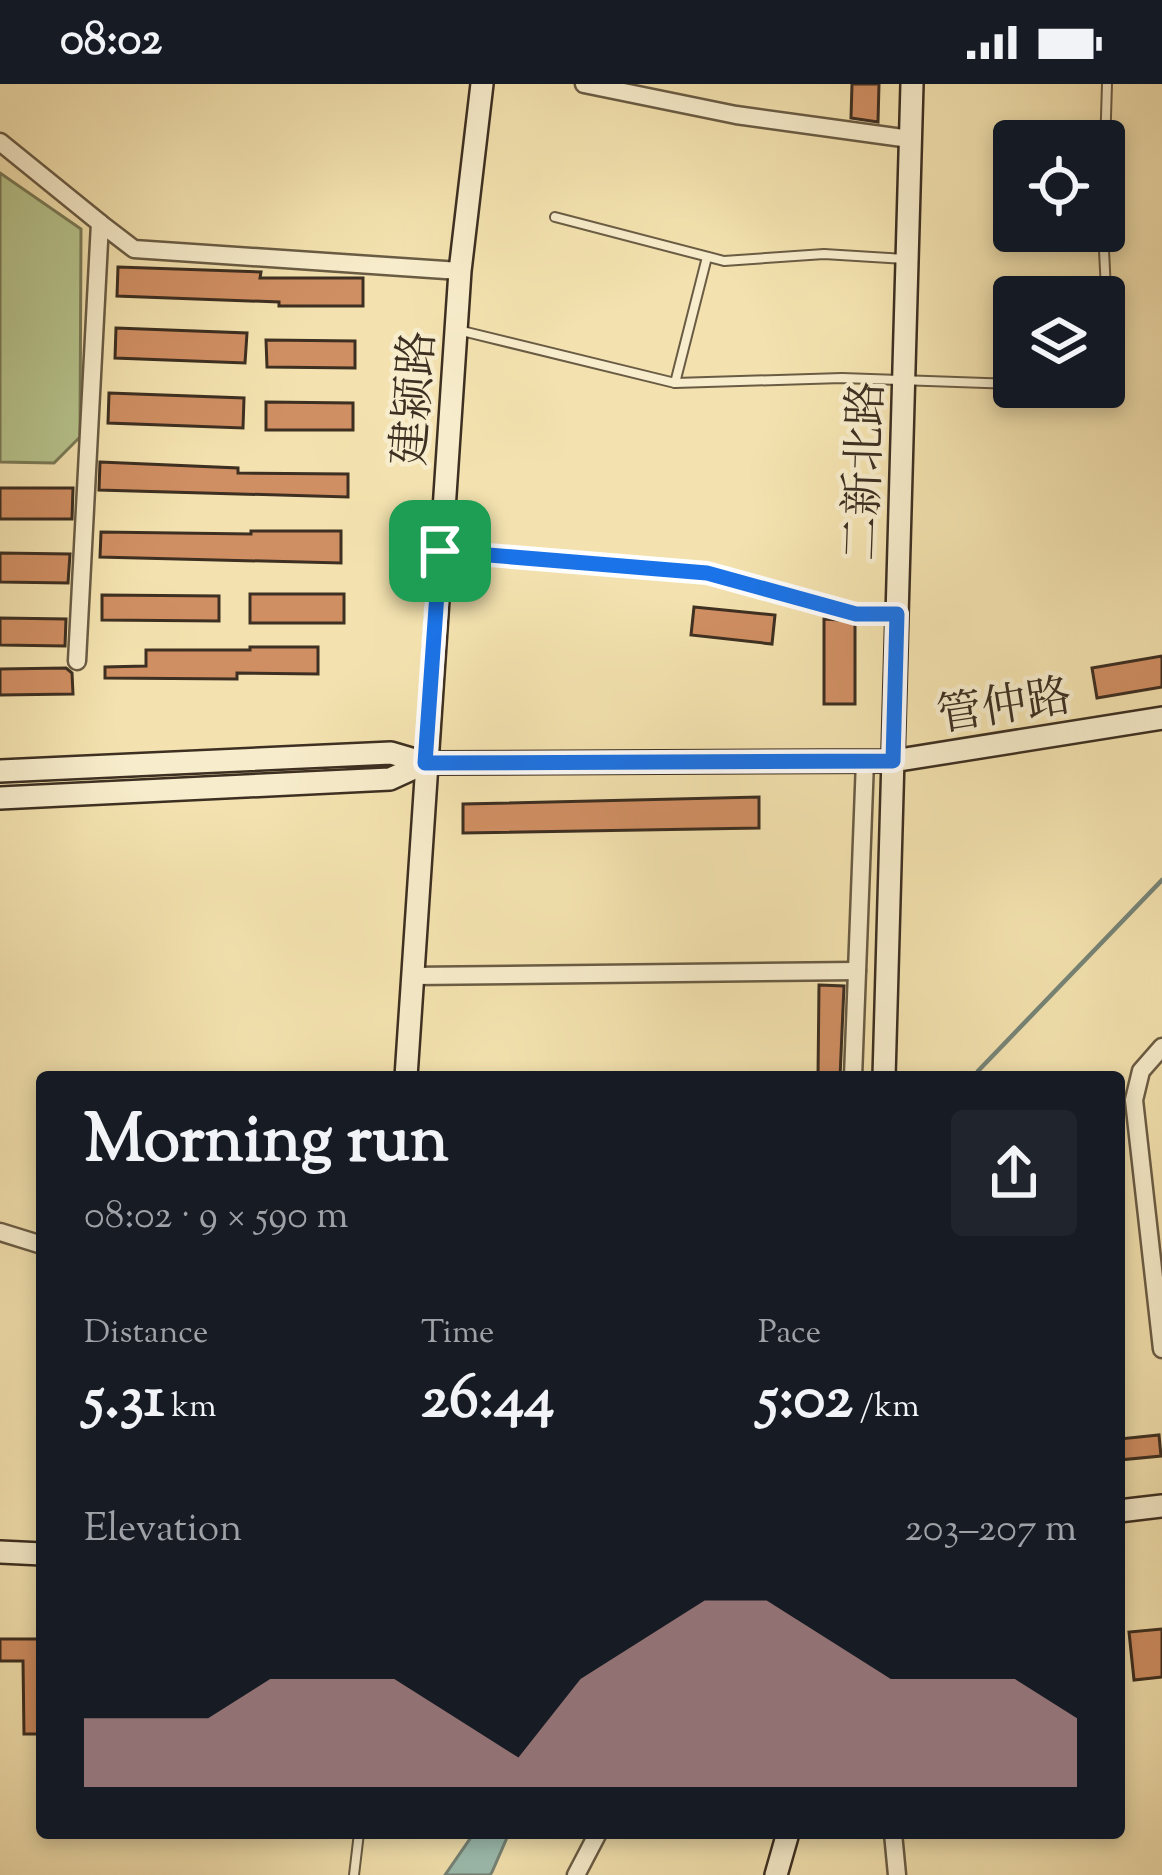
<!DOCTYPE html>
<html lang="en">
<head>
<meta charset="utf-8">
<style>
	body { margin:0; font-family:"Sorts Mill Goudy","Noto Serif SC",serif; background:#20242c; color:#f1f3f6; height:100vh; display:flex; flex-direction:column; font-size:45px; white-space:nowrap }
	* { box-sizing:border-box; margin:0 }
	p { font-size:39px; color:#9ea1a6 }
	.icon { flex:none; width:66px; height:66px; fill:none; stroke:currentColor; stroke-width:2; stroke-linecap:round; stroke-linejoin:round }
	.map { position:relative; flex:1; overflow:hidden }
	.panel { position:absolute; left:36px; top:987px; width:1089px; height:768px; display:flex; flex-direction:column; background:#171b24; border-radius:12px; box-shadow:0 6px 18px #0003 }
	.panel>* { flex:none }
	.tools { position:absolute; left:993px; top:36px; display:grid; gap:24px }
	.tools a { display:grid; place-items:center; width:132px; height:132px; border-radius:12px; background:#171b24; box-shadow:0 6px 18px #0003; font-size:60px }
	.pin { position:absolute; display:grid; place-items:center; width:102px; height:102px; color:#fff; margin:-51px; border-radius:24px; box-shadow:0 6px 18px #0006 }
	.round { display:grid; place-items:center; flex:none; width:126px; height:126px; border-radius:12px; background:#20242c }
	.overview { display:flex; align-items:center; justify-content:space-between; height:204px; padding:0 48px }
	h1 { font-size:66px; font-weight:700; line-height:90px }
	.figures { display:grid; grid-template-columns:repeat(3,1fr); gap:18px; height:204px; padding:12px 48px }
	.figures div { display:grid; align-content:center }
	.figures b { font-size:60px; font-weight:700 }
	.figures small { font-size:33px; font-weight:400 }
	.figures p { font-size:33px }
	.chart { height:336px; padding:24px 48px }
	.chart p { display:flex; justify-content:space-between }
	.chart svg { width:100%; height:216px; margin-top:12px; fill:#c59692; opacity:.7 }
	.status { display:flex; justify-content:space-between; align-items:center; height:84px; padding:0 60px; background:#171b24; direction:ltr }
	.status svg { height:33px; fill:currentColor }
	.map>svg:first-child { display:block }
	.green { fill:#b7c48d; stroke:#7a7a57; stroke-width:3 }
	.water { fill:#9cbdb0; stroke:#768477; stroke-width:3 }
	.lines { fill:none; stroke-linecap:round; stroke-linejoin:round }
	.stream { stroke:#768477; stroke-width:4.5 }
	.building { fill:#d08f63; stroke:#3d2f21; stroke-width:3 }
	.lane-casing { stroke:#6a5c44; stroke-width:12 }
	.street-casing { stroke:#6a5c44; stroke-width:21 }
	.secondary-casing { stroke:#3d2f21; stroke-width:26 }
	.lane { stroke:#f7eccb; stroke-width:8 }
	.street { stroke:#f7eccb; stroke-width:16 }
	.secondary { stroke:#f7eccb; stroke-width:21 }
	.route-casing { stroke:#fff; stroke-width:24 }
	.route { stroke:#1a73e8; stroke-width:15 }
	.labels { text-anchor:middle; stroke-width:9; stroke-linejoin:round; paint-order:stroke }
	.street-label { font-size:45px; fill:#3d2f21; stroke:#f7eccb }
</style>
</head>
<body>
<div class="status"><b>08:02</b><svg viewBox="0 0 49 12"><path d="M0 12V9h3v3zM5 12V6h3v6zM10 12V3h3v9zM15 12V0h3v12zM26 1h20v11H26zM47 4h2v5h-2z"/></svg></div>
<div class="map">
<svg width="1162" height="1791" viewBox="0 0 1162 1791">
	<rect width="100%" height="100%" fill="#f3e2af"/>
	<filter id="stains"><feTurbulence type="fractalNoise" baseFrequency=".00167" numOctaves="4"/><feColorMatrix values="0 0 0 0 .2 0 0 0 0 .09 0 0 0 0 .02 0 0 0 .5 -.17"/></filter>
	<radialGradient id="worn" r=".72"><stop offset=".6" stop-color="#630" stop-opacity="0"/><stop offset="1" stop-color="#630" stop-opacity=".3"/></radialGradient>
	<!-- green -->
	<path class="green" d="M0,89l81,56 -1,208 -26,26 -54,-1z"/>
	<!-- water -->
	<path class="water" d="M474,1749h35l-17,39 -2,3h-45z"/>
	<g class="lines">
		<!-- stream -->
		<path class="stream" d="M978,987l184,-191"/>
	</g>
	<!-- building -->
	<g class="building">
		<path d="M852,0h27l-1,38 -27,-4z"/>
		<path d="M118,183l143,5 -1,6h103v28h-84v-4l-162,-6z"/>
		<path d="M116,244l131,5 -2,30 -130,-5z"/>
		<path d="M266,256l89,1v27l-88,-1z"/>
		<path d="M109,309l135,5 -1,30 -135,-5z"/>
		<path d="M266,318l87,1v27h-87z"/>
		<path d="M100,378l138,6v5l110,1v23l-249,-7z"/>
		<path d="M0,404h73l-1,31h-72z"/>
		<path d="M251,447h90v32l-241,-6 1,-25 150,2z"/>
		<path d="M0,469l70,1 -2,29 -68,-1z"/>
		<rect x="250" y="510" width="94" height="29"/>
		<path d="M102,511l117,1v25l-117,-1z"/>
		<path d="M694,523l81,8 -3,29 -81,-9z"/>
		<path d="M0,534l66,1 -1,27 -65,-1z"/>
		<path d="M824,535l31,2v83h-31z"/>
		<path d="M250,563h68v27l-81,-1v6l-132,-1v-11l41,-1v-16h104z"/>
		<path d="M1162,572v31l-65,11 -5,-30z"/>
		<path d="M66,584l6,5 1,21 -73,1v-26z"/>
		<path d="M759,713v31l-296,5v-29z"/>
		<path d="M819,901l25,1 -4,91h-22z"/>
		<path d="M1159,1351l2,21 -42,4v-21z"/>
		<path d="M1162,1545v48l-28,3 -5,-48z"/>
		<path d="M0,1555h42v95h-18l-1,-73h-23z"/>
	</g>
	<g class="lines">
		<defs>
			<g id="lane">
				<path d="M1104,98l3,-98"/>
				<path d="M555,133l169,44 100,-7 81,5"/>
				<path d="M458,246l217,53 167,-5 172,6"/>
				<path d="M675,299l32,-126"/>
				<path d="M1097,303h14l-8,-156"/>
				<path d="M442,467l265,22 149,40h39"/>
				<path d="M354,1791l5,-42"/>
			</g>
			<g id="street">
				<path d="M584,0l152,31 174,24"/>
				<path d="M0,58l100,81 -23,438"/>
				<path d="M100,139l34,26 326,22"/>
				<path d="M412,892l445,-5"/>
				<path d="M1162,963l-21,24 -7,29 28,249"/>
				<path d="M853,993l12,-316"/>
				<path d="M0,1148l42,13"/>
				<path d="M893,1749l4,42"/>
				<path d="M576,1791l22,-42"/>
			</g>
			<g id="secondary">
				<path d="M425,679l468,-2 269,-43"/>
				<path d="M0,687l391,-18 34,10 -35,16 -390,19"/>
				<path d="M406,993l54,-806 22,-187"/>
				<path d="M884,993l28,-993"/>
				<path d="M1119,1427l43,-5"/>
				<path d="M0,1468l42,2"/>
				<path d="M776,1791l12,-42"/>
			</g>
		</defs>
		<!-- lane casing -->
		<use href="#lane" class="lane-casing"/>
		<!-- street casing -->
		<use href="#street" class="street-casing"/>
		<!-- secondary casing -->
		<use href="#secondary" class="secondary-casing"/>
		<!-- lane -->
		<use href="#lane" class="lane"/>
		<!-- street -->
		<use href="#street" class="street"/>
		<!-- secondary -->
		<use href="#secondary" class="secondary"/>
	</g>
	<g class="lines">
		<defs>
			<path id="route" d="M440,467l267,22 149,41h41l-4,147 -468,2z"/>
		</defs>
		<!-- route casing -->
		<use href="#route" class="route-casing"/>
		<!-- route -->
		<use href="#route" class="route"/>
	</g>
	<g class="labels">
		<!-- street labels -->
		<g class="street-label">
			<text transform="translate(412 314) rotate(-86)" y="16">建颍路</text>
			<text transform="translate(862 387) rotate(-88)" y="16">二新北路</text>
			<text transform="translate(1004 620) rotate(-9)" y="16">管仲路</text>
		</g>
	</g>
	<rect width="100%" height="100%" filter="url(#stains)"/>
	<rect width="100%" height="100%" fill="url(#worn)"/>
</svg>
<div class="tools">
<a><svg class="icon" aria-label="locate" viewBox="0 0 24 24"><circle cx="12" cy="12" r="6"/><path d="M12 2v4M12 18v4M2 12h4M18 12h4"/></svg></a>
<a><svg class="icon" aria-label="layers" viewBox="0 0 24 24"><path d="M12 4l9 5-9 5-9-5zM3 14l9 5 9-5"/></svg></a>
</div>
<div class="pin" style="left:440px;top:467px;background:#1e9e55"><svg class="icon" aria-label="arrive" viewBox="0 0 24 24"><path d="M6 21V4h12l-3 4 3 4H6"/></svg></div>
<section class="panel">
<div class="overview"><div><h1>Morning run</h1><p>08:02 · 9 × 590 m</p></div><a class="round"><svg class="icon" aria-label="share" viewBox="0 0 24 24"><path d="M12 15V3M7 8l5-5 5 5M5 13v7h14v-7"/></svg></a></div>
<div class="figures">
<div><p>Distance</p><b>5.31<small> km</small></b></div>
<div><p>Time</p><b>26:44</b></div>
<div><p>Pace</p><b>5:02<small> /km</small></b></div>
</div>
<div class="chart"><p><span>Elevation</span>203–207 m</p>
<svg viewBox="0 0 160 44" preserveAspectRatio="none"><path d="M0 44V30L10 30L20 30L30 22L40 22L50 22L60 30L70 38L80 22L90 14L100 6L110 6L120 14L130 22L140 22L150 22L160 30V44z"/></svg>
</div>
</section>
</div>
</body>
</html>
